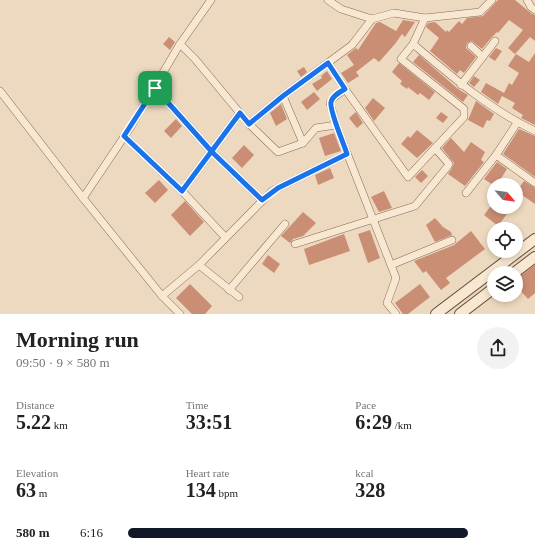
<!DOCTYPE html>
<html lang="en">
<head>
<meta charset="utf-8">
<style>
	body { margin:0; font-family:Georgia,serif; background:#f2f2f2; color:#222; height:100vh; display:flex; flex-direction:column; font-size:15px; white-space:nowrap }
	* { box-sizing:border-box; margin:0 }
	p { font-size:13px; color:#767676 }
	.icon { flex:none; width:22px; height:22px; fill:none; stroke:currentColor; stroke-width:2; stroke-linecap:round; stroke-linejoin:round }
	.map { position:relative; height:314px; overflow:hidden }
	.drawer { display:flex; flex-direction:column; background:#fff; flex:1 }
	.drawer>* { flex:none }
	.needle { width:26px; rotate:118deg }
	.buttons { position:absolute; left:487px; top:178px; display:grid; gap:8px }
	.buttons a { display:grid; place-items:center; width:36px; height:36px; border-radius:50%; background:#fff; box-shadow:0 2px 6px #0003; font-size:20px }
	.pin { position:absolute; display:grid; place-items:center; width:34px; height:34px; color:#fff; margin:-17px; border-radius:8px; box-shadow:0 2px 6px #0006 }
	.round { display:grid; place-items:center; flex:none; width:42px; height:42px; border-radius:21px; background:#f2f2f2 }
	.head { display:flex; align-items:center; justify-content:space-between; height:68px; padding:0 16px }
	h1 { font-size:22px; font-weight:700; line-height:30px }
	.figures { display:grid; grid-template-columns:repeat(3,1fr); gap:6px; height:68px; padding:4px 16px }
	.figures div { display:grid; align-content:center }
	.figures b { font-size:20px; font-weight:700 }
	.figures small { font-size:11px; font-weight:400 }
	.figures p { font-size:11px }
	ul { padding:0 16px; list-style:none; font-size:13px }
	li { display:grid; grid-template-columns:64px 48px 1fr; align-items:center; height:30px }
	li i { height:10px; border-radius:5px; background:#111827 }
	.map>svg:first-child { display:block }
	.building { fill:#ca8e75 }
	.lines { fill:none; stroke-linecap:round; stroke-linejoin:round }
	.minor-casing { stroke:#856a58; stroke-width:8 }
	.secondary-casing { stroke:#664b3b; stroke-width:12 }
	.minor { stroke:#f8e8d2; stroke-width:7 }
	.secondary { stroke:#f8e8d2; stroke-width:10 }
	.route-casing { stroke:#fff; stroke-width:8 }
	.route { stroke:#1a73e8; stroke-width:5 }
</style>
</head>
<body>
<div class="map">
<svg width="535" height="314" viewBox="0 0 535 314">
	<rect width="100%" height="100%" fill="#edd9bf"/>
	<!-- building -->
	<g class="building">
		<path d="M498,0h17l17,14 3,1v26l-5,-4 -15,17 -7,-6 15,-18 -14,-10 -11,13 -1,-1 -6,6 -9,11 -10,-8 -5,2 -1,5 10,9 -12,16 -4,-3 -3,4 -27,-23 9,-13 -13,-11 2,-4 7,-1 11,10 1,-2 2,2 10,-11 3,3 5,-6 16,-2z"/>
		<path d="M403,20l12,2 -10,15 -3,-3 -7,10 -16,18 -5,-4 -18,14 3,4 -11,7 -7,-10 13,-8 -7,-10 9,-7 2,2 18,-27 4,-1 16,9z"/>
		<path d="M169,37l6,5 -5,8 -7,-6z"/>
		<path d="M496,48l6,3 -7,10 -6,-4z"/>
		<path d="M535,53v72l-14,-7 2,-3 -11,-7 3,-5 -13,-7 -4,8 -17,-12 5,-9 18,10 5,-10 3,2 7,-12 -11,-7 8,-12 13,8z"/>
		<path d="M419,55l39,34 10,6 -5,7 -50,-40z"/>
		<path d="M399,63l36,29 -6,8 -9,-7 -2,2 -10,-8 -1,2 -7,-5 2,-3 -10,-9z"/>
		<path d="M304,67l3,5 -6,5 -4,-6z"/>
		<path d="M327,71l5,8 -15,12 -5,-7 10,-6 -1,-2z"/>
		<path d="M474,76l6,4 -6,7 -5,-4z"/>
		<path d="M314,92l6,7 -13,11 -6,-8z"/>
		<path d="M373,98l12,10 -11,13 -9,-13z"/>
		<path d="M476,101l18,13 -4,7 -3,-1 -4,8 -15,-8z"/>
		<path d="M281,104l6,15 -11,7 -6,-13z"/>
		<path d="M356,112l7,11 -6,5 -8,-10z"/>
		<path d="M441,112l7,5 -5,6 -7,-5z"/>
		<path d="M176,119l6,7 -11,12 -7,-7z"/>
		<path d="M519,129l16,7v41l-32,-23z"/>
		<path d="M417,130l16,13 -16,15 -16,-14 7,-8 2,2z"/>
		<path d="M334,133l7,18 -16,5 -6,-18z"/>
		<path d="M451,138l13,14 7,-10 14,10 -4,8 3,2 -19,24 -17,-12 4,-6 2,-5 -12,-15z"/>
		<path d="M244,145l10,10 -12,13 -10,-10z"/>
		<path d="M497,162l10,7 -7,11 6,5h-13l-9,-6z"/>
		<path d="M330,168l4,10 -16,7 -3,-10z"/>
		<path d="M422,170l6,6 -7,7 -6,-6z"/>
		<path d="M159,180l9,10 -13,13 -10,-10z"/>
		<path d="M524,181l11,7v16l-13,-9 -6,9v-12z"/>
		<path d="M384,191l8,17 -13,4 -8,-15z"/>
		<path d="M185,201l19,21 -14,14 -19,-21z"/>
		<path d="M490,207h22l-14,19 -14,-11z"/>
		<path d="M303,212l13,11 -13,13 -10,3 -3,4 -9,-7z"/>
		<path d="M435,218l8,9 8,5 1,3 -17,7 -9,-17z"/>
		<path d="M370,230l10,28 -12,5 -10,-29z"/>
		<path d="M471,231l14,18 -39,29 4,5 -9,7 -15,-19 -3,2 -9,-12 40,-16z"/>
		<path d="M344,234l6,17 -41,14 -5,-16z"/>
		<path d="M268,255l12,9 -6,9 -12,-9z"/>
		<path d="M535,265v28l-7,6 -8,-9 3,-3 -7,-8z"/>
		<path d="M190,284l22,22 -7,8h-13l-16,-16z"/>
		<path d="M420,284l10,13 -22,17h-5l-8,-11z"/>
	</g>
	<g class="lines">
		<defs>
			<g id="minor">
				<path d="M328,0l13,9 31,10 22,-6 31,5 55,-6 12,-12"/>
				<path d="M527,0l4,7 4,3"/>
				<path d="M180,44l15,15 54,65 29,28 25,-9 13,-15 20,-3 60,153 -9,25 9,11"/>
				<path d="M413,44c38,32 76,65 122,87"/>
				<path d="M471,46l12,11"/>
				<path d="M328,63l17,26 63,88 56,-60v-8l-63,-50 12,-15 12,-26"/>
				<path d="M461,85l34,-44"/>
				<path d="M155,88l57,64 50,48"/>
				<path d="M0,91l83,107 79,98 18,18"/>
				<path d="M283,96l20,47"/>
				<path d="M249,124l34,-28 69,-51 20,-26"/>
				<path d="M336,125l-6,-22 3,-5 12,-9"/>
				<path d="M124,136l58,55 43,46"/>
				<path d="M496,155l39,28"/>
				<path d="M182,191l58,-78"/>
				<path d="M466,193l30,-38 21,-32"/>
				<path d="M83,198l47,-70 50,-84 31,-44"/>
				<path d="M295,244l120,-38 33,-40 1,-2 -14,-16"/>
				<path d="M199,265l40,32"/>
				<path d="M391,265l61,-25"/>
				<path d="M229,290l56,-66"/>
				<path d="M162,296l37,-31 73,-74 75,-37"/>
			</g>
			<g id="secondary">
				<path d="M514,273l21,-16"/>
				<path d="M436,314l99,-75"/>
				<path d="M460,314l34,-26"/>
			</g>
		</defs>
		<!-- minor casing -->
		<use href="#minor" class="minor-casing"/>
		<!-- secondary casing -->
		<use href="#secondary" class="secondary-casing"/>
		<!-- minor -->
		<use href="#minor" class="minor"/>
		<!-- secondary -->
		<use href="#secondary" class="secondary"/>
	</g>
	<g class="lines">
		<defs>
			<path id="route" d="M155,88l-31,48 58,55 58,-78 9,11 34,-28 45,-33 17,26c-5,3 -13,7 -14,13 -2,8 13,42 16,52l-69,34 -16,12 -50,-48 -57,-64"/>
		</defs>
		<!-- route casing -->
		<use href="#route" class="route-casing"/>
		<!-- route -->
		<use href="#route" class="route"/>
	</g>
</svg>
<div class="buttons">
<a><svg class="needle" viewBox="-14 -14 28 28"><path d="M0-13l5 13h-10z" fill="#e53935"/><path d="M0 13l5-13h-10z" fill="#767676"/></svg></a>
<a><svg class="icon" aria-label="locate" viewBox="0 0 24 24"><circle cx="12" cy="12" r="6"/><path d="M12 2v4M12 18v4M2 12h4M18 12h4"/></svg></a>
<a><svg class="icon" aria-label="layers" viewBox="0 0 24 24"><path d="M12 4l9 5-9 5-9-5zM3 14l9 5 9-5"/></svg></a>
</div>
<div class="pin" style="left:155px;top:88px;background:#1e9e55"><svg class="icon" aria-label="arrive" viewBox="0 0 24 24"><path d="M6 21V4h12l-3 4 3 4H6"/></svg></div>
</div>
<section class="drawer">
<div class="head"><div><h1>Morning run</h1><p>09:50 · 9 × 580 m</p></div><a class="round"><svg class="icon" aria-label="share" viewBox="0 0 24 24"><path d="M12 15V3M7 8l5-5 5 5M5 13v7h14v-7"/></svg></a></div>
<div class="figures">
<div><p>Distance</p><b>5.22<small> km</small></b></div>
<div><p>Time</p><b>33:51</b></div>
<div><p>Pace</p><b>6:29<small> /km</small></b></div>
</div>
<div class="figures">
<div><p>Elevation</p><b>63<small> m</small></b></div>
<div><p>Heart rate</p><b>134<small> bpm</small></b></div>
<div><p>kcal</p><b>328</b></div>
</div>
<ul>
<li><b>580 m</b>6:16<i style="width:87%"></i></li>
</ul>
</section>
</body>
</html>
